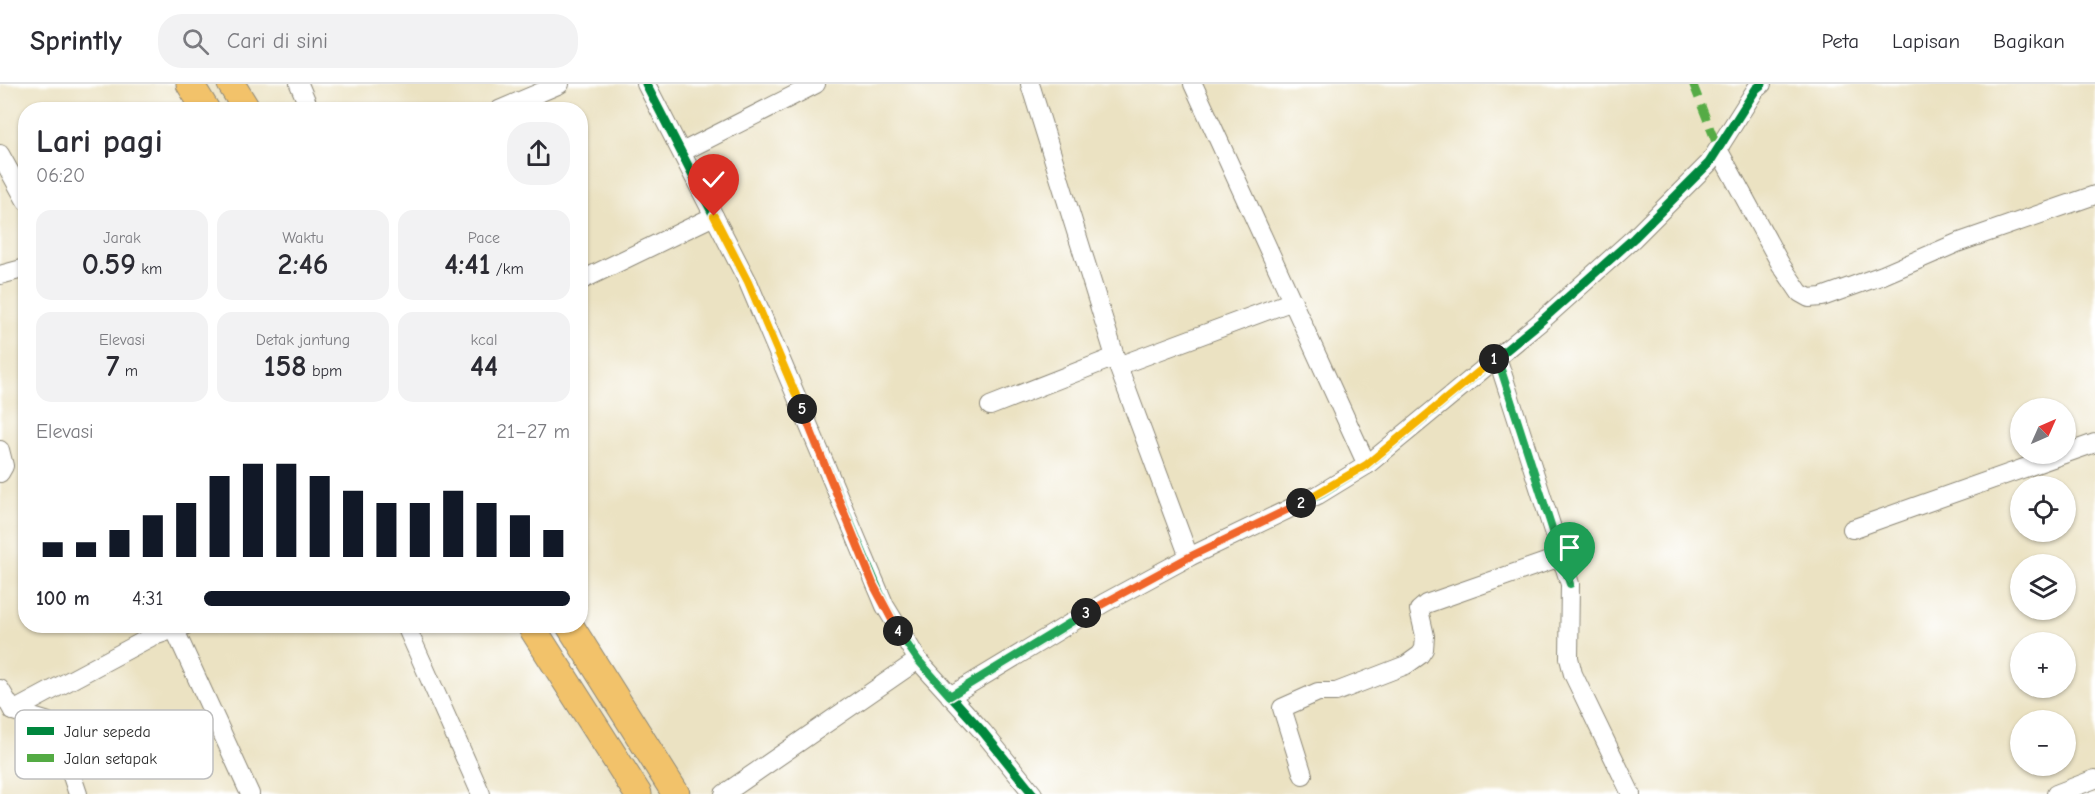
<!DOCTYPE html>
<html lang="id">
<head>
<meta charset="utf-8">
<style>
	body { margin:0; font-family:"Comic Neue",sans-serif; background:#f2f2f3; color:#2b2b33; height:100vh; display:flex; flex-direction:column; font-size:22px; white-space:nowrap }
	* { box-sizing:border-box; margin:0 }
	p { font-size:20px; color:#7c7c81 }
	.icon { flex:none; width:33px; height:33px; fill:none; stroke:currentColor; stroke-width:2; stroke-linecap:round; stroke-linejoin:round }
	.map { position:relative; flex:1; overflow:hidden }
	.sheet { position:absolute; left:18px; top:18px; width:570px; height:531px; display:flex; flex-direction:column; background:#fff; border-radius:24px; box-shadow:0 2px 4px #0004 }
	.sheet>* { flex:none }
	.needle { width:39px; rotate:45deg }
	.fabs { position:absolute; left:2010px; top:314px; display:grid; gap:12px }
	.fabs a { display:grid; place-items:center; width:66px; height:66px; border-radius:50%; background:#fff; box-shadow:0 2px 4px #0004; font-size:30px }
	.pin { position:absolute; display:grid; place-items:center; width:51px; height:51px; color:#fff; margin:-62px -26px; border-radius:50% 50% 50% 0; rotate:-45deg; box-shadow:0 0 6px #0007 }
	.pin .icon { rotate:45deg }
	.km { position:absolute; width:30px; height:30px; margin:-15px; border-radius:50%; background:#222; color:#fff; font-size:16px; line-height:30px; text-align:center }
	.round { display:grid; place-items:center; flex:none; width:63px; height:63px; border-radius:24px; background:#f2f2f3 }
	.summary { display:flex; align-items:center; justify-content:space-between; height:102px; padding:0 18px }
	h1 { font-size:33px; font-weight:700; line-height:45px }
	.figures { display:grid; grid-template-columns:repeat(3,1fr); gap:9px; height:102px; padding:6px 18px }
	.figures div { display:grid; align-content:center; border-radius:15px; background:#f2f2f3; text-align:center }
	.figures b { font-size:30px; font-weight:700 }
	.figures small { font-size:16px; font-weight:400 }
	.figures p { font-size:16px }
	.chart { height:168px; padding:12px 18px }
	.chart p { display:flex; justify-content:space-between }
	.chart svg { width:100%; height:108px; margin-top:6px; stroke:#111827; stroke-width:6 }
	ul { padding:0 18px; list-style:none; font-size:20px }
	li { display:grid; grid-template-columns:96px 72px 1fr; align-items:center; height:45px }
	li i { height:15px; border-radius:8px; background:#111827 }
	header { display:flex; align-items:center; gap:36px; box-sizing:border-box; height:84px; padding:0 30px; background:#fff; border-bottom:2px solid #e1e1e2 }
	header strong { font-size:28px }
	nav { display:flex; gap:33px; margin-inline-start:auto; font-size:21px }
	.search { width:420px; height:54px; background:#f2f2f3; display:flex; align-items:center; gap:15px; box-sizing:border-box; padding:0 21px; border-radius:24px; color:#7c7c81; font-size:22px }
	.map>svg:first-child { display:block }
	.lines { fill:none; stroke-linecap:round; stroke-linejoin:round }
	.minor-casing { stroke:#8b8676; stroke-width:20 }
	.highway-casing { stroke:#8b8676; stroke-width:29 }
	.minor { stroke:#fff; stroke-width:18 }
	.highway { stroke:#f2c26a; stroke-width:27 }
	.quiet { stroke:#54ab44; stroke-width:8; stroke-dasharray:15 8; stroke-linecap:butt }
	.cycleway-casing { stroke:#fff; stroke-width:13 }
	.cycleway { stroke:#00873e; stroke-width:9 }
	.split-1-casing { stroke:#fff; stroke-width:12 }
	.split-2-casing { stroke:#fff; stroke-width:12 }
	.split-3-casing { stroke:#fff; stroke-width:12 }
	.split-4-casing { stroke:#fff; stroke-width:12 }
	.split-5-casing { stroke:#fff; stroke-width:12 }
	.split-6-casing { stroke:#fff; stroke-width:12 }
	.split-1 { stroke:#22a559; stroke-width:8 }
	.split-2 { stroke:#f5b400; stroke-width:8 }
	.split-3 { stroke:#f0652b; stroke-width:8 }
	.split-4 { stroke:#22a559; stroke-width:8 }
	.split-5 { stroke:#f0652b; stroke-width:8 }
	.split-6 { stroke:#f5b400; stroke-width:8 }
	.key { fill:#fff; stroke:#bfbfbf; stroke-width:1.5 }
	.key-label { font-size:16px; fill:#2b2b2b }
</style>
</head>
<body>
<header>
<strong>Sprintly</strong>
<div class="search"><svg class="icon" aria-label="search" viewBox="0 0 24 24"><circle cx="10" cy="10" r="6"/><path d="M15 15l6 6"/></svg>Cari di sini</div>
<nav><a>Peta</a><a>Lapisan</a><a>Bagikan</a></nav>
</header>
<div class="map">
<svg width="2095" height="710" viewBox="0 0 2095 710">
	<rect width="100%" height="100%" fill="#fff"/>
	<filter id="ink" filterUnits="userSpaceOnUse"><feTurbulence type="fractalNoise" baseFrequency=".0167" numOctaves="2"/><feDisplacementMap in="SourceGraphic" scale="12" xChannelSelector="R" yChannelSelector="G"/><feConvolveMatrix kernelMatrix="1 2 1 2 8 2 1 2 1" color-interpolation-filters="sRGB"/></filter>
	<filter id="wash" filterUnits="userSpaceOnUse"><feTurbulence type="fractalNoise" baseFrequency=".008" numOctaves="4" result="noise"/><feDisplacementMap in="SourceGraphic" scale="24" xChannelSelector="R" yChannelSelector="G"/><feGaussianBlur stdDeviation="1.35" result="paint"/><feColorMatrix in="noise" values="0 0 0 0 0 0 0 0 0 0 0 0 0 0 0 0 0 1.4 0 .05"/><feComposite in="paint" operator="in"/></filter>
	<g filter="url(#wash)">
		<rect width="100%" height="100%" fill="#ebe2c2"/>
	</g>
	<g filter="url(#ink)">
		<g class="lines">
			<defs>
				<g id="minor">
					<path d="M299,0l11,26"/>
					<path d="M646,0l102,198 137,324 33,54 65,72 50,62"/>
					<path d="M1030,0l88,282 71,191"/>
					<path d="M1193,0l174,381"/>
					<path d="M499,26l61,-26"/>
					<path d="M1719,67l62,114 19,28 9,5 13,-1 61,-22 74,-32 138,-48"/>
					<path d="M682,68l134,-68"/>
					<path d="M0,70l26,47"/>
					<path d="M0,191l26,-7"/>
					<path d="M580,197l134,-65"/>
					<path d="M1497,273l73,227 -1,74 4,16 58,120"/>
					<path d="M1118,282l175,-65"/>
					<path d="M990,322l125,-49"/>
					<path d="M0,366l4,16 -4,7"/>
					<path d="M1852,445l243,-86"/>
					<path d="M173,542l77,168"/>
					<path d="M406,542l75,168"/>
					<path d="M0,605l13,22 33,10 12,13 20,60"/>
					<path d="M950,612l154,-93 85,-46 129,-62 49,-30 172,-142 95,-85 75,-75 47,-74 6,-5"/>
					<path d="M13,627l138,-74 33,-11"/>
					<path d="M1303,691l-21,-67 36,-16h18l70,-27 14,-10 4,-6 1,-13 -6,-26 7,-6 137,-48"/>
					<path d="M724,710l194,-134"/>
					<path d="M2056,710l39,-15"/>
				</g>
				<g id="highway">
					<path d="M190,0l16,26"/>
					<path d="M231,0l16,26"/>
					<path d="M531,542l107,168"/>
					<path d="M570,542l106,168"/>
				</g>
			</defs>
			<!-- minor casing -->
			<use href="#minor" class="minor-casing"/>
			<!-- highway casing -->
			<use href="#highway" class="highway-casing"/>
			<!-- minor -->
			<use href="#minor" class="minor"/>
			<!-- highway -->
			<use href="#highway" class="highway"/>
			<!-- quiet -->
			<path class="quiet" d="M1693,0l26,67"/>
			<defs>
				<g id="cycleway">
					<path d="M646,0l102,198 137,324 33,54 65,72 50,62"/>
					<path d="M950,612l154,-93 85,-46 129,-62 49,-30 172,-142 95,-85 75,-75 47,-74 6,-5"/>
				</g>
			</defs>
			<!-- cycleway casing -->
			<use href="#cycleway" class="cycleway-casing"/>
			<!-- cycleway -->
			<use href="#cycleway" class="cycleway"/>
		</g>
	</g>
	<g class="lines" filter="url(#ink)">
		<defs>
			<path id="split-1" d="M1494,275l3,-2 73,227"/>
			<path id="split-2" d="M1301,419l65,-38 128,-106"/>
			<path id="split-3" d="M1086,529l103,-56 112,-54"/>
			<path id="split-4" d="M898,547l20,29 32,36 136,-83"/>
			<path id="split-5" d="M802,325l72,177 24,45"/>
			<path id="split-6" d="M714,132l34,66 54,127"/>
		</defs>
		<!-- split-1 casing -->
		<use href="#split-1" class="split-1-casing"/>
		<!-- split-2 casing -->
		<use href="#split-2" class="split-2-casing"/>
		<!-- split-3 casing -->
		<use href="#split-3" class="split-3-casing"/>
		<!-- split-4 casing -->
		<use href="#split-4" class="split-4-casing"/>
		<!-- split-5 casing -->
		<use href="#split-5" class="split-5-casing"/>
		<!-- split-6 casing -->
		<use href="#split-6" class="split-6-casing"/>
		<!-- split-1 -->
		<use href="#split-1" class="split-1"/>
		<!-- split-2 -->
		<use href="#split-2" class="split-2"/>
		<!-- split-3 -->
		<use href="#split-3" class="split-3"/>
		<!-- split-4 -->
		<use href="#split-4" class="split-4"/>
		<!-- split-5 -->
		<use href="#split-5" class="split-5"/>
		<!-- split-6 -->
		<use href="#split-6" class="split-6"/>
	</g>
	<!-- legend -->
	<rect x="15" y="626" width="198" height="69" rx="9" class="key"/>
	<rect x="27" y="643" width="27" height="8" fill="#00873e"/>
	<rect x="27" y="670" width="27" height="8" fill="#54ab44"/>
	<g class="key-label">
		<text x="64" y="653">Jalur sepeda</text>
		<text x="64" y="680">Jalan setapak</text>
	</g>
</svg>
<div class="fabs">
<a><svg class="needle" viewBox="-14 -14 28 28"><path d="M0-13l5 13h-10z" fill="#e53935"/><path d="M0 13l5-13h-10z" fill="#7c7c81"/></svg></a>
<a><svg class="icon" aria-label="locate" viewBox="0 0 24 24"><circle cx="12" cy="12" r="6"/><path d="M12 2v4M12 18v4M2 12h4M18 12h4"/></svg></a>
<a><svg class="icon" aria-label="layers" viewBox="0 0 24 24"><path d="M12 4l9 5-9 5-9-5zM3 14l9 5 9-5"/></svg></a>
<a>+</a>
<a>−</a>
</div>
<div class="pin" style="left:1570px;top:500px;background:#1e9e55"><svg class="icon" aria-label="arrive" viewBox="0 0 24 24"><path d="M6 21V4h12l-3 4 3 4H6"/></svg></div>
<div class="pin" style="left:714px;top:132px;background:#d93025"><svg class="icon" aria-label="check" viewBox="0 0 24 24"><path d="M5 12l5 5 9-10"/></svg></div>
<b class="km" style="left:1494px;top:275px">1</b>
<b class="km" style="left:1301px;top:419px">2</b>
<b class="km" style="left:1086px;top:529px">3</b>
<b class="km" style="left:898px;top:547px">4</b>
<b class="km" style="left:802px;top:325px">5</b>
<section class="sheet">
<div class="summary"><div><h1>Lari pagi</h1><p>06:20</p></div><a class="round"><svg class="icon" aria-label="share" viewBox="0 0 24 24"><path d="M12 15V3M7 8l5-5 5 5M5 13v7h14v-7"/></svg></a></div>
<div class="figures">
<div><p>Jarak</p><b>0.59<small> km</small></b></div>
<div><p>Waktu</p><b>2:46</b></div>
<div><p>Pace</p><b>4:41<small> /km</small></b></div>
</div>
<div class="figures">
<div><p>Elevasi</p><b>7<small> m</small></b></div>
<div><p>Detak jantung</p><b>158<small> bpm</small></b></div>
<div><p>kcal</p><b>44</b></div>
</div>
<div class="chart"><p><span>Elevasi</span>21–27 m</p>
<svg viewBox="0 0 160 44" preserveAspectRatio="none"><path d="M5 44V38M15 44V38M25 44V33M35 44V27M45 44V22M55 44V11M65 44V6M75 44V6M85 44V11M95 44V17M105 44V22M115 44V22M125 44V17M135 44V22M145 44V27M155 44V33"/></svg>
</div>
<ul>
<li><b>100 m</b>4:31<i style="width:100%"></i></li>
</ul>
</section>
</div>
</body>
</html>
